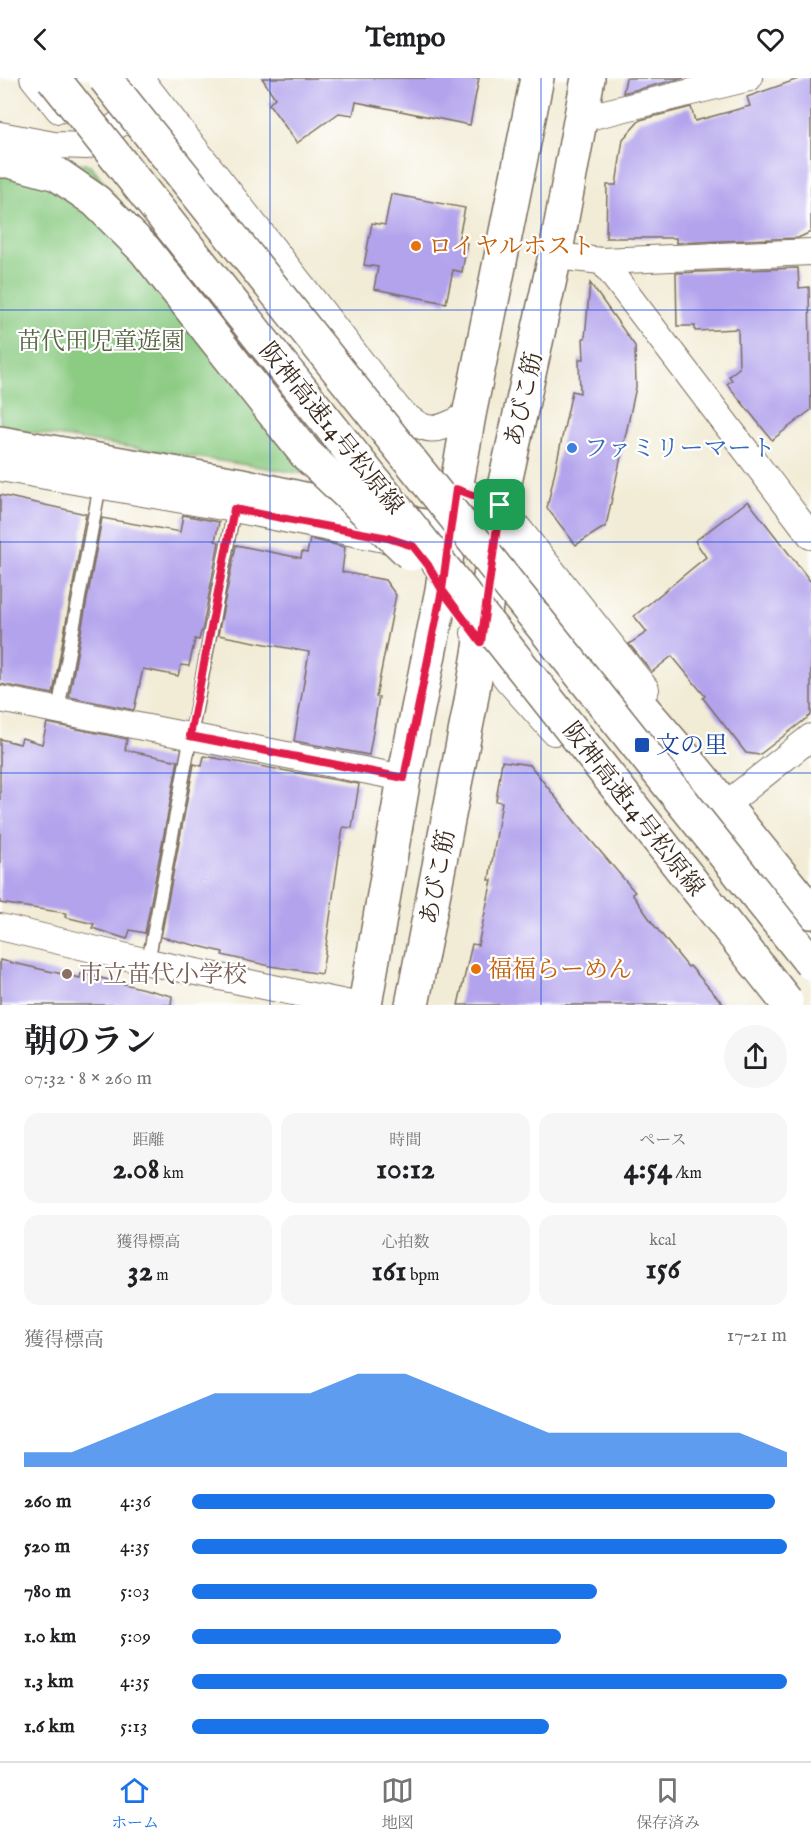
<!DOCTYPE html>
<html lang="ja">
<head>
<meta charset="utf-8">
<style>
	body { margin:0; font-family:"IM FELL English","Noto Serif JP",serif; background:#f6f6f6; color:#202124; height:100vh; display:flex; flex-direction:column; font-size:22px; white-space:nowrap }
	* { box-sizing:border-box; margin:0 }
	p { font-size:20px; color:#757577 }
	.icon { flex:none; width:33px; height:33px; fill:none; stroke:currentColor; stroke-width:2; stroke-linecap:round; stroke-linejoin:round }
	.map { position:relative; height:927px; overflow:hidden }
	.drawer { display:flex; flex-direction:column; background:#fff; flex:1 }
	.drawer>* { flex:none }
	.pin { position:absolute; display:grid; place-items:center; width:51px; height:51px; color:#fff; margin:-26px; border-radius:12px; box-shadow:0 3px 9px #0006 }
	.round { display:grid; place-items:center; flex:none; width:63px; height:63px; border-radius:32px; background:#f6f6f6 }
	.headline { display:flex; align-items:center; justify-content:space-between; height:102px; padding:0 24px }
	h1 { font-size:33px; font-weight:700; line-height:45px }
	.figures { display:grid; grid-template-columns:repeat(3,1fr); gap:9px; height:102px; padding:6px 24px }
	.figures div { display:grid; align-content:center; border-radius:15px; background:#f6f6f6; text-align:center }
	.figures b { font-size:30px; font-weight:700 }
	.figures small { font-size:16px; font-weight:400 }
	.figures p { font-size:16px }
	.chart { height:168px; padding:12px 24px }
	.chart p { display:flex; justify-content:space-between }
	.chart svg { width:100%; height:108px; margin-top:6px; fill:#1a73e8; opacity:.7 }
	ul { padding:0 24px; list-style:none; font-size:20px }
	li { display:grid; grid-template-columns:96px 72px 1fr; align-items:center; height:45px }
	li i { height:15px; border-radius:8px; background:#1a73e8 }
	header { display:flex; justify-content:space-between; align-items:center; height:78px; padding:0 24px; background:#fff; font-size:27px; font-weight:700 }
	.tab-bar { display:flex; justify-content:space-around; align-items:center; height:84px; border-top:2px solid #e0e0e0; background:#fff; font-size:16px; color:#757577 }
	.tab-bar a { display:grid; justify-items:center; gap:3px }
	.tab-bar .current { color:#1a73e8 }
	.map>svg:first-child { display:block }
	.green { fill:#8bcb82; stroke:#637a50; stroke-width:1.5 }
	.building { fill:#b2a3ec }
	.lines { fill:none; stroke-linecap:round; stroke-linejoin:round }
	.lane-casing { stroke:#7b6e5e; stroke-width:15 }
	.street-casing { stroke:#7b6e5e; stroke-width:28 }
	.primary-casing { stroke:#7b6e5e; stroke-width:36 }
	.highway-casing { stroke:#7b6e5e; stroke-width:36 }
	.lane { stroke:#fff; stroke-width:12 }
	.street { stroke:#fff; stroke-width:26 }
	.primary { stroke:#fff; stroke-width:33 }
	.highway { stroke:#fff; stroke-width:33 }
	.highway-bridge-casing { stroke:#7b6e5e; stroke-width:36; stroke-linecap:butt }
	.highway-bridge { stroke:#fff; stroke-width:33 }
	.route-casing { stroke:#fff; stroke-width:12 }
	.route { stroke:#e11d48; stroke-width:8 }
	.grid { fill:none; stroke:#1d4ed8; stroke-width:1.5; stroke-opacity:0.55 }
	.food-dot { fill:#e8710a; stroke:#fff; stroke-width:2 }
	.shop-dot { fill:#3f7fe0; stroke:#fff; stroke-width:2 }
	.transit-dot { fill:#1a4fb4; stroke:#fff; stroke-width:2 }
	.education-dot { fill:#8d6e63; stroke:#fff; stroke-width:2 }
	.labels { text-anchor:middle; stroke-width:4.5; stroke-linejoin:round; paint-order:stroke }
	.food-label { font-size:24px; fill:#c56008; stroke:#fff; text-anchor:start }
	.park-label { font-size:24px; fill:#576241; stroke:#fff }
	.street-label { font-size:24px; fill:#3b2a1e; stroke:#fff }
	.shop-label { font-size:24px; fill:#366cbe; stroke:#fff; text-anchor:start }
	.transit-label { font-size:24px; fill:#164399; stroke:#fff; text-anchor:start }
	.education-label { font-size:24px; fill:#785e54; stroke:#fff; text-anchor:start }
</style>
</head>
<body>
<header><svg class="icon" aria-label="back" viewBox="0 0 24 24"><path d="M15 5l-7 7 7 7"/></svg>Tempo<svg class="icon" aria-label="heart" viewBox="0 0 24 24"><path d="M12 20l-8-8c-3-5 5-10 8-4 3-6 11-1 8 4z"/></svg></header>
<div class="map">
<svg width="811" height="927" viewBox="0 0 811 927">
	<rect width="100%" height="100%" fill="#fff"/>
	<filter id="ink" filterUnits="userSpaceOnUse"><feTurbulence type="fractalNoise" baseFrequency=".0167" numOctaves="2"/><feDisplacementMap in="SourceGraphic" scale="12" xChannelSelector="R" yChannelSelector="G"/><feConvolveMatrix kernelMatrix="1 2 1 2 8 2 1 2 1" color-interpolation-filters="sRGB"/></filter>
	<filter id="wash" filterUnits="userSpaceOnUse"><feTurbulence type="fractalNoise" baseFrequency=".008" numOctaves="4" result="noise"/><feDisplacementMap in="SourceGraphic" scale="24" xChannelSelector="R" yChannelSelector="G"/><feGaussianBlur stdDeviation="1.35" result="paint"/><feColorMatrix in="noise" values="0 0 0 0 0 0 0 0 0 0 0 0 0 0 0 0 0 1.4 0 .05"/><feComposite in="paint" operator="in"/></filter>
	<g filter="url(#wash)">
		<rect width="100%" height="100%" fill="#f2ecd6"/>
		<!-- green -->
		<path class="green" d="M0,70l90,17 217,275 -2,34 -288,-44 -17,-6z"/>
		<g id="blocks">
			<!-- building -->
			<g class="building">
				<path d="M262,0h217l-9,47 -114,-23 -3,13 -14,-2 -42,30 -28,-39 6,-6z"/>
				<path d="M626,0h58l-61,15z"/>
				<path d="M801,0h10v154l-13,6 -122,5v-5h-70l1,-53h9l7,-46 17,-19 51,-13 4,14 55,-15 -3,-9z"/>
				<path d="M391,116l74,14 -7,33 9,2 -5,29 -9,-2 -7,33 -72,-14 4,-22 -14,-2 8,-42 13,2z"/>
				<path d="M798,190l1,20 10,-1 2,123 -39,30 -45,-56 5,-4 -3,-4 10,-8 -1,-39 -43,2v-5h-18l-1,-53z"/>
				<path d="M590,205l45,63 1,41 -30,139 -30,19 -29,-37 25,-117 8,2 -1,-34h5l-1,-21h2z"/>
				<path d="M0,417l86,19 -33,180 -53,-10z"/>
				<path d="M748,423l63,81v133l-52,40 -13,-2 -43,-55 2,-2 -33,-40 -20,16 -23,-28 18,-12 -13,-16 72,-59 -11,-16z"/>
				<path d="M183,437l36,7 -4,19 4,1 -17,90h-1l-2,8 -4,-1 -6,27 -8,-1 -3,11 -35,-7 -9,41 -65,-13 33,-179 78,14z"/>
				<path d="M310,461l35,8 -3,25 43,8 11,15 -20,102h3l-10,58 -75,-14 15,-89 -91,-17 18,-90 65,13 1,-6 5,1z"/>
				<path d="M47,645l80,16 -2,11 53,11 -33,172 -15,-3 -3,9 -35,-11 2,-4 -29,-7 1,-4 -66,-10v-164l20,5 2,-6 20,6z"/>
				<path d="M204,678l155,28 -7,44 -9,-1 -21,147 -52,-8 -48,-11 1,-3 -62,-15 33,-173 8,2z"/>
				<path d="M502,683l28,4 46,58 59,69 -3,2 22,31 34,42 2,-1 34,39h-266l14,-61 6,1 14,-65h-3l13,-78 -6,-1z"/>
				<path d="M0,882l80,18 1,-5 91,23 -1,9h-171z"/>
			</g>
		</g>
	</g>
	<g filter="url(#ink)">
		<use href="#blocks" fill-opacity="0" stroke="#7b6e5e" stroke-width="1.5"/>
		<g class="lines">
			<defs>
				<g id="lane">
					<path d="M58,632l42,-225"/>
					<path d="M148,884l86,-453"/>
				</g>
				<g id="street">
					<path d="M33,0l26,32"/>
					<path d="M140,0l259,332c30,27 37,21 70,5"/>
					<path d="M580,41l169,-41"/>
					<path d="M0,57l54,10 33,1 61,-42"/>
					<path d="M555,178l47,5 209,-9"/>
					<path d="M602,183l209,275"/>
					<path d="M0,390l234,41 165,33"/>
					<path d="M456,411l44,16 146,184"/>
					<path d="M474,555l32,45 48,54"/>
					<path d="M0,621l404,79"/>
					<path d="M733,721l78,-62"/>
					<path d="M0,849l148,35 207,43"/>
				</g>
				<g id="primary">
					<path d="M365,927l39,-227 38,-188 14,-101 13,-74 68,-337"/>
					<path d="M412,927l58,-298 11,-65 19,-137 55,-249 33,-178"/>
				</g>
				<g id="highway">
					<path d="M0,83h9l48,13 39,27 49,49 161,204"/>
					<path d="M0,365l242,42 208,47"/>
					<path d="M496,460l197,229 118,145"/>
				</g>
			</defs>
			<!-- lane casing -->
			<use href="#lane" class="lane-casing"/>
			<!-- street casing -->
			<use href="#street" class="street-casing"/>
			<!-- primary casing -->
			<use href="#primary" class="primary-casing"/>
			<!-- highway casing -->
			<use href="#highway" class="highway-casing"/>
			<!-- lane -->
			<use href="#lane" class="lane"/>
			<!-- street -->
			<use href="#street" class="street"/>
			<!-- primary -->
			<use href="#primary" class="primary"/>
			<!-- highway -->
			<use href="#highway" class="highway"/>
			<defs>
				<g id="highway-bridge">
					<path d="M53,0l450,565 283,358"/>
					<path d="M105,0l706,885"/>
					<path d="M306,376l105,100"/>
				</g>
			</defs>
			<!-- highway-bridge casing -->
			<use href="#highway-bridge" class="highway-bridge-casing"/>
			<!-- highway-bridge -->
			<use href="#highway-bridge" class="highway-bridge"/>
		</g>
	</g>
	<g class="lines" filter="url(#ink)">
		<defs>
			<path id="route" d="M500,427l-44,-16 -14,101 -38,188 -214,-42 44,-227 154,29 25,8 15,19 14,25 39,52 19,-137"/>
		</defs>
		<!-- route casing -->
		<use href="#route" class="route-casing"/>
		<!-- route -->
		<use href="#route" class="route"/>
	</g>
	<!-- grid -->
	<path class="grid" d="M270,0v927M541,0v927M0,232h811M0,464h811M0,695h811"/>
	<!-- markers -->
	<g class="food-dot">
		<circle cx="416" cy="168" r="6"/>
		<circle cx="476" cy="891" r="6"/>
	</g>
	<circle class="shop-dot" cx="572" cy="370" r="6"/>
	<rect class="transit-dot" x="634" y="659" width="16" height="16" rx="3"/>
	<circle class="education-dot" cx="67" cy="896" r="6"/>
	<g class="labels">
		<!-- food labels -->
		<g class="food-label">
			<text x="428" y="176">ロイヤルホスト</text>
			<text x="488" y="899">福福らーめん</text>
		</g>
		<!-- park labels -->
		<g class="park-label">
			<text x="101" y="271">苗代田児童遊園</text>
		</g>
		<!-- street labels -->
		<g class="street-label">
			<text transform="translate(523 321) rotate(-77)" y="8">あびこ筋</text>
			<text transform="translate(332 350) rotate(51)" y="8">阪神高速14号松原線</text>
			<text transform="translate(634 731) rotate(52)" y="8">阪神高速14号松原線</text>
			<text transform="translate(437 799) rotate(-79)" y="8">あびこ筋</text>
		</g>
		<!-- shop labels -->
		<g class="shop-label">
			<text x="584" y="378">ファミリーマート</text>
		</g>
		<!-- transit labels -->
		<g class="transit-label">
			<text x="656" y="675">文の里</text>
		</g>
		<!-- education labels -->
		<g class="education-label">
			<text x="79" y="904">市立苗代小学校</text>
		</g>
	</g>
</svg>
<div class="pin" style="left:500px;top:427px;background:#1e9e55"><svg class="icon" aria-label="arrive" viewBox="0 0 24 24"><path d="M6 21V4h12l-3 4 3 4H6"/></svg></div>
</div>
<section class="drawer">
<div class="headline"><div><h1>朝のラン</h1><p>07:32 · 8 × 260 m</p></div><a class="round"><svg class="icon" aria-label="share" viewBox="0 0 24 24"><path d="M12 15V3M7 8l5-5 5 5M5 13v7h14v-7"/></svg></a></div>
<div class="figures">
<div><p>距離</p><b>2.08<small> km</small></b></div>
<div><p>時間</p><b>10:12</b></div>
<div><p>ペース</p><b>4:54<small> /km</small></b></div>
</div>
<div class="figures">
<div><p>獲得標高</p><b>32<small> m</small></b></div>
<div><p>心拍数</p><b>161<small> bpm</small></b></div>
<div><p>kcal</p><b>156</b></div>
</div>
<div class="chart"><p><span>獲得標高</span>17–21 m</p>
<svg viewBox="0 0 160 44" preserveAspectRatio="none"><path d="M0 44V38L10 38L20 30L30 22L40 14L50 14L60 14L70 6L80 6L90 14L100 22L110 30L120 30L130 30L140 30L150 30L160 38V44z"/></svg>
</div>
<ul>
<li><b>260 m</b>4:36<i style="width:98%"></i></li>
<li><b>520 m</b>4:35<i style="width:100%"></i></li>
<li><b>780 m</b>5:03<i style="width:68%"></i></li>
<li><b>1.0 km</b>5:09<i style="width:62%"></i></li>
<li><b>1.3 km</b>4:35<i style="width:100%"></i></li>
<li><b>1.6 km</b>5:13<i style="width:60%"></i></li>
</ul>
</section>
<nav class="tab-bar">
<a class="current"><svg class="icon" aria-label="home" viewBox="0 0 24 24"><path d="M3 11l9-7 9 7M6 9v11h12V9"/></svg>ホーム</a>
<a><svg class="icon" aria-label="map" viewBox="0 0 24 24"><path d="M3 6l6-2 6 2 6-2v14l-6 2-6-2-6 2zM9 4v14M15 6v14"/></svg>地図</a>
<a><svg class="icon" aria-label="saved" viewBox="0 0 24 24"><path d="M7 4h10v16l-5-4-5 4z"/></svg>保存済み</a>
</nav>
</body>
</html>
